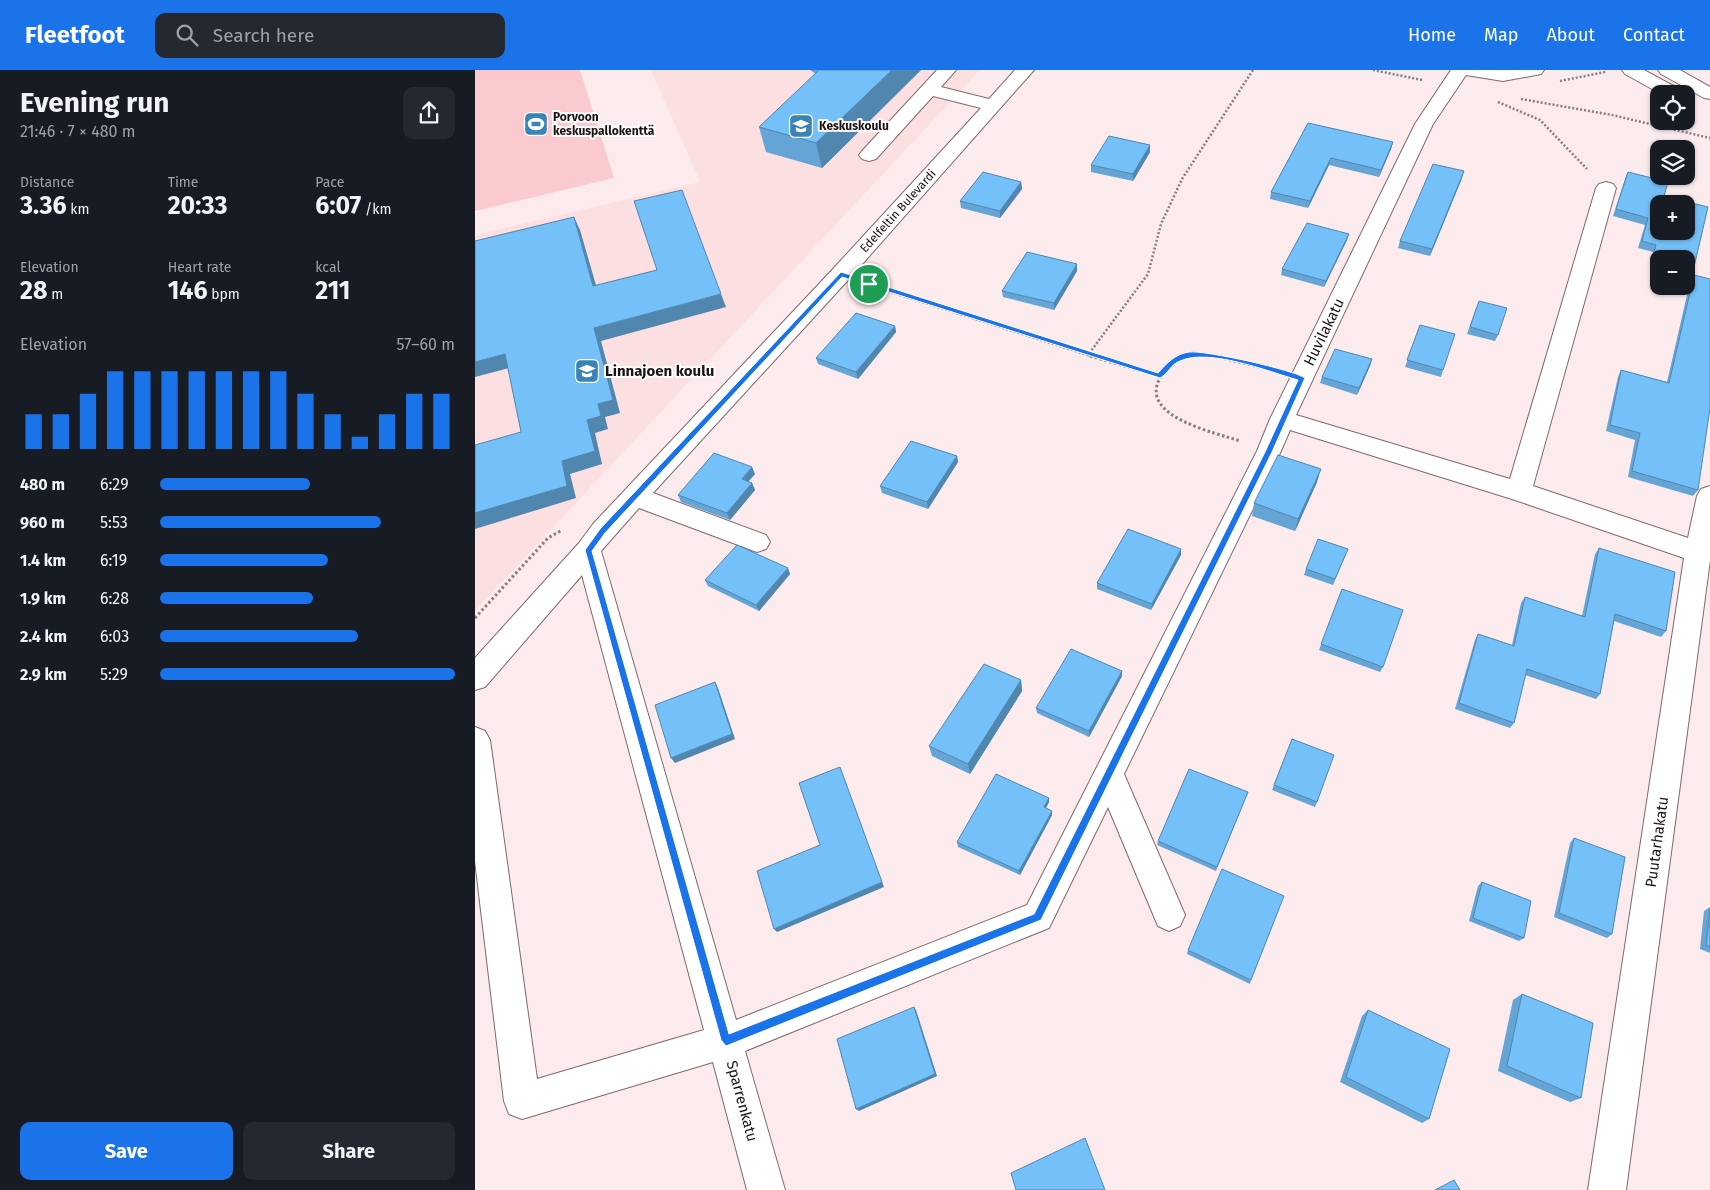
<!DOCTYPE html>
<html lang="en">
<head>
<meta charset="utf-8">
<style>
	body { margin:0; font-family:"Fira Sans",sans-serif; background:#242831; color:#f1f3f6; height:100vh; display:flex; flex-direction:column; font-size:19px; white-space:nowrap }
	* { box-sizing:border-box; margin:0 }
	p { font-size:16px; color:#9ea1a6 }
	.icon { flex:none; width:28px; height:28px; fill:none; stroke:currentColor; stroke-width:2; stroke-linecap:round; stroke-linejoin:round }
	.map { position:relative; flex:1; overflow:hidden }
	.drawer { display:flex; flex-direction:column; background:#171b24; width:475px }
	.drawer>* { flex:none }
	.tools { position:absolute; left:1175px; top:15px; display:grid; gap:10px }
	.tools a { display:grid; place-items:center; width:45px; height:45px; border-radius:10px; background:#171b24; box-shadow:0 1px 4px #0004; font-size:25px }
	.pin { position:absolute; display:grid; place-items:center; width:42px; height:42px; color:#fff; margin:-21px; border:2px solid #fff; border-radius:50%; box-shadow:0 1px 5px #0007 }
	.round { display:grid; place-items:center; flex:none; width:52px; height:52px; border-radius:10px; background:#242831 }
	.overview { display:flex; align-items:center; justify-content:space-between; height:85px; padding:0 20px }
	h1 { font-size:28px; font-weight:700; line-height:38px }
	.metrics { display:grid; grid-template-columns:repeat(3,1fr); gap:8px; height:85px; padding:5px 20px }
	.metrics div { display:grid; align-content:center }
	.metrics b { font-size:25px; font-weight:700 }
	.metrics small { font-size:14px; font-weight:400 }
	.metrics p { font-size:14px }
	.chart { height:140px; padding:10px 20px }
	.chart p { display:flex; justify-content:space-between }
	.chart svg { width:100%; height:90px; margin-top:5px; stroke:#1a73e8; stroke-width:6 }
	.button { display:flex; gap:10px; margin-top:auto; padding:10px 20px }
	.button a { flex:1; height:58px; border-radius:10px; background:#1a73e8; color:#fff; font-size:20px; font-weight:700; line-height:58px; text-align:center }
	.button a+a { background:#242831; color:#f1f3f6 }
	ul { padding:0 20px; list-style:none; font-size:16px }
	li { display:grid; grid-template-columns:80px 60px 1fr; align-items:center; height:38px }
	li i { height:12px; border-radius:6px; background:#1a73e8 }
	header { display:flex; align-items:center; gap:30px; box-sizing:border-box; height:70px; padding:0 25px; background:#1a73e8; color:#fff }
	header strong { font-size:24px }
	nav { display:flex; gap:28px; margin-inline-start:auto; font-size:18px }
	.search { width:350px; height:45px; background:#242831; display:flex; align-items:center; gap:12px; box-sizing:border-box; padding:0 18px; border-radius:10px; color:#9ea1a6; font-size:19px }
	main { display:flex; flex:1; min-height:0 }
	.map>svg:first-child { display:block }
	.built { fill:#fcdfe1 }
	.green { fill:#fbcace }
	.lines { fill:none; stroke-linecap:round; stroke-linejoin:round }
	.minor-casing { stroke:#81696b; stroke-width:2 }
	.path-far1 { stroke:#8a7d7e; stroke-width:2.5; stroke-dasharray:2 2; stroke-linecap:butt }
	.path { stroke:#8a7d7e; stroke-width:3; stroke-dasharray:2.5 2.5; stroke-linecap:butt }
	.minor { fill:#fff; fill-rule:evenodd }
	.wall { fill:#64a5d5 }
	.shaded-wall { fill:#5186ae }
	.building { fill:#74c0f8; stroke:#5186ae; fill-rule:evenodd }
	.route { fill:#1a73e8; stroke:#fff; fill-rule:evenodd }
	.labels { text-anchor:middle; stroke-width:4; stroke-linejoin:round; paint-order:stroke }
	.far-poi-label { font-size:12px; font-weight:bold; fill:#1b1213; stroke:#fdfdfd; text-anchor:start }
	.far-street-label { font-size:12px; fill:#1b1213; stroke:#fdfdfd }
	.street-label { font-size:15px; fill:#1b1213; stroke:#fdfdfd }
	.poi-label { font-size:15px; font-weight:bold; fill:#1b1213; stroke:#fdfdfd; text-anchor:start }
</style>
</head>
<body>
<header>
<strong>Fleetfoot</strong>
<div class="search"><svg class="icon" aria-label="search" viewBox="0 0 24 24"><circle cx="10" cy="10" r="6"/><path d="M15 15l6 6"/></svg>Search here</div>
<nav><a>Home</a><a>Map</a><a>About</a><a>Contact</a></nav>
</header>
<main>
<section class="drawer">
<div class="overview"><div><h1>Evening run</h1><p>21:46 · 7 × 480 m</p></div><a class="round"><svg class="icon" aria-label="share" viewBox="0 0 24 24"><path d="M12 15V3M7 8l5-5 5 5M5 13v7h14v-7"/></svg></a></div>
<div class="metrics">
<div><p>Distance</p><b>3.36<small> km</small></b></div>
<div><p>Time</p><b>20:33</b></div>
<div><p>Pace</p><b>6:07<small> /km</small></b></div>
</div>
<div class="metrics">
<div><p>Elevation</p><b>28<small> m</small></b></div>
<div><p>Heart rate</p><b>146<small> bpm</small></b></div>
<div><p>kcal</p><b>211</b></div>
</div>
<div class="chart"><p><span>Elevation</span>57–60 m</p>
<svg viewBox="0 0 160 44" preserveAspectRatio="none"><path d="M5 44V27M15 44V27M25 44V17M35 44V6M45 44V6M55 44V6M65 44V6M75 44V6M85 44V6M95 44V6M105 44V17M115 44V27M125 44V38M135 44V27M145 44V17M155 44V17"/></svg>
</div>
<ul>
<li><b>480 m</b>6:29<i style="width:51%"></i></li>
<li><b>960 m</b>5:53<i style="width:75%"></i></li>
<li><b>1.4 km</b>6:19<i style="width:57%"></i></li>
<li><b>1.9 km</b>6:28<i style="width:52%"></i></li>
<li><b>2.4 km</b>6:03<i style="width:67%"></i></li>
<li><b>2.9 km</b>5:29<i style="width:100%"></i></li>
</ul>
<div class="button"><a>Save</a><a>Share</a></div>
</section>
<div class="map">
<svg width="1235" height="1120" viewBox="0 0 1235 1120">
	<rect width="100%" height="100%" fill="#fcebec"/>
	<!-- built -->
	<path class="built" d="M176,0h329l-505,541v-376l225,-53z"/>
	<!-- green -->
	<path class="green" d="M0,0h105l34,108 -139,33z"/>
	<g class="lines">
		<defs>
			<g id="minor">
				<path d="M462,0h19l-15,17 48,12 26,-29h19l-185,209 -196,214 113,42 4,7 -4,7 -9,3 -118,-44 -38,43 135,469 291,-115 230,-454 13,-32 145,-295 36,-54h93l-3,4 -38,7 -37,-6 -33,49 -137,291 214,64 86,-291 3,-4 7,-2 7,2 3,4 -83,298 155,52 9,-42 4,-7 9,-3v74l-84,630h-38l96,-632 -172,-59 -222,-69 -9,21 -157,323 61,141 -5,11 -11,5 -11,-5 -50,-119 -59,121 -304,123 40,139h-38l-34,-128 -191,57 -13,-5 -5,-13 -29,-240v-134l10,4 5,9 47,339 167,-49 -122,-455 -97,112 -10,3v-32l104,-115 14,-19 240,-255 148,-161 -48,-12 -57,63 -7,2 -7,-2 -3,-4 3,-4z"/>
				<path d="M1147,0h22l37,20 3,4h-23l-36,-20z"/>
				<path d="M1183,0h22l30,17v12l-6,-1 -43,-24z"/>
			</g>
		</defs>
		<!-- minor casing -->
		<use href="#minor" class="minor-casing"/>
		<!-- path-far1 -->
		<g class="path-far1">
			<path d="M898,0l49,10"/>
			<path d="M1085,11l45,-9"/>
			<path d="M1046,29l91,16 98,23"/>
			<path d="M1023,32l42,18 47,49"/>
			<path d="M394,215l219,70 60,-81 13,-50 21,-45 71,-109"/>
			<path d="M613,285l7,2"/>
			<path d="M710,287l23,-2 15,2"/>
		</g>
		<!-- path -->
		<g class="path">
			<path d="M615,286l69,20"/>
			<path d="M714,286c-14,4 -22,9 -29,22 -22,39 57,55 80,63"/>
			<path d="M739,286l58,14"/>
			<path d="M0,548l73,-80 14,-8"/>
		</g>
		<!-- minor -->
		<use href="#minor" class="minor"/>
	</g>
	<!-- wall -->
	<g class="wall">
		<path d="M335,0h111l-99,98 -56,-16 -7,-25 57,-53z"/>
		<path d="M833,53l85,19 -2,7 -12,28 -50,-12 -21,43 -38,-9 1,-7z"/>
		<path d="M675,82l-17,29 -42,-9v-7z"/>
		<path d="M1153,102l36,24 30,71 -4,7 -4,-1v-14h-27v7l-9,-2 3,-12 -15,-4 7,-23 -32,-9 12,-37z"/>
		<path d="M987,108l-32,78 -32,-8 2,-7z"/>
		<path d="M546,112l1,7 -22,29 -39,-10 -1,-7z"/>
		<path d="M872,170l-23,47 -43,-12 1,-6z"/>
		<path d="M602,201l-23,39 -51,-13 -1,-6z"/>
		<path d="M1219,205l4,215 -5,6 -65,-19 7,-37 -29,-9 12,-54 3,-7 46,12 23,-100z"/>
		<path d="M1001,238l22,27 -3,6 -28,-7z"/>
		<path d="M945,255l23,45 -2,7 -36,-10z"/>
		<path d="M420,256l1,6 -38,47 -40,-15 -2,-6z"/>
		<path d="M897,289l-2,7 -13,29 -37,-12 2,-6z"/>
		<path d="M482,386l1,6 -30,47 -46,-16 -2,-7z"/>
		<path d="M280,404l-7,8 4,1 3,7 -25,30 -49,-18 -3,-7z"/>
		<path d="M842,412l-22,49 -43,-15 2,-13z"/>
		<path d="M1124,478l67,83 -5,6 -47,-16 -14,73 -4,5 -71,-24 -11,48 -4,5 -55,-19 20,-69 3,-6 34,11 9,-42 4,-6 57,19 13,-62z"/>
		<path d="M873,479l-15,36 -29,-10 2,-6z"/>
		<path d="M706,485l-30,55 -54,-21v-6z"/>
		<path d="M315,504l-31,37 -51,-25 -3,-6z"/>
		<path d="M867,519l41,78 -3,5 -61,-22z"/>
		<path d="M647,606l-33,61 -52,-24 -1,-5z"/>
		<path d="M546,610l1,11 -52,83 -38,-18 -3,-10z"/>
		<path d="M817,669l25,63 -2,5 -43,-17z"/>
		<path d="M773,722l-32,79 -59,-26 1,-4z"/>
		<path d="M574,728v4l-3,6 6,7 -32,60 -62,-28 -1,-5z"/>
		<path d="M1099,768l38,96 -5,4 -53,-21 16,-74z"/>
		<path d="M1007,812l42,56 -5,3 -50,-20 9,-35z"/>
		<path d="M1235,837v46l-10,-4 4,-38z"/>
		<path d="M713,880l63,30 -1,4 -63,-30z"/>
		<path d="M1047,924l59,104 -11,4 -72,-31 15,-71z"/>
		<path d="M893,940l61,109 -7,4 -82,-41 22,-66z"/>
	</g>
	<!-- shaded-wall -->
	<g class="shaded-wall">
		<path d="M417,0h29l-99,98 -6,-25z"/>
		<path d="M918,72l-2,7 -12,28 2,-7z"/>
		<path d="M675,75v7l-17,29v-7z"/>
		<path d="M856,88l-2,7 -21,43 2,-7z"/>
		<path d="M989,101l-2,7 -32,78 2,-7z"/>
		<path d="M546,112l1,7 -22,29v-7z"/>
		<path d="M99,147l6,13 20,69 -7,-13z"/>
		<path d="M874,164l-2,6 -23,47 2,-6z"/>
		<path d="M602,194v7l-23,39v-7z"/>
		<path d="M246,224l5,13 -125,34 19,72 -15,4 3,12 -13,4 7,31 -32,10 6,24 -101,31v-16l87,-52 25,-41 7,-92z"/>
		<path d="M420,256l1,6 -38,47 -2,-7z"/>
		<path d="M30,284l8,13 -38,10v-15z"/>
		<path d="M897,289l-2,7 -13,29 2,-7z"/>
		<path d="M482,386l1,6 -30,47 -1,-7z"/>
		<path d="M277,397l3,7 -11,12 -2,-7z"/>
		<path d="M846,399l-4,13 -22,49 3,-12z"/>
		<path d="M277,413l3,7 -25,30 -3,-7z"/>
		<path d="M706,479v6l-30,55 1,-6z"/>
		<path d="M313,498l2,6 -31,37 -3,-6z"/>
		<path d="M647,601v5l-33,61v-6z"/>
		<path d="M546,610l1,11 -52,83 -2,-10z"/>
		<path d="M240,612l3,6 17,51 -60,24 -4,-5z"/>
		<path d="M365,697l44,120 -107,45 -3,-3 108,-47z"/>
		<path d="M574,728v4l-5,10v-5z"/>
		<path d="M577,741v4l-32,60 -1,-4z"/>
		<path d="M439,937l2,3 21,66 -78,35 -3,-2z"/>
	</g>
	<!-- building -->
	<g class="building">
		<path d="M344,0h73l-76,73 -57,-16z"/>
		<path d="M833,53l85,19 -12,28 -50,-12 -21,43 -39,-9z"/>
		<path d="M634,66l41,9 -17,29 -42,-9z"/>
		<path d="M958,94l31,7 -32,78 -32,-8z"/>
		<path d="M508,102l38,10 -21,29 -40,-10z"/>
		<path d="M1153,102l40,10 -4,14 44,11 -14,60 -8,-2v-6h-25l-8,-2 3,-12 -14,-4 6,-23 -32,-9zM1184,134h27v27h-27z"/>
		<path d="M207,120l39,104 -127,34 19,72 -15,4 3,12 -14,4 8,31 -33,10 5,25 -92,27v-68l46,-13 -16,-78 -30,8v-121l99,-24 19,69 64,-16 -23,-69z"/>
		<path d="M832,153l42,11 -23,47 -44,-12z"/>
		<path d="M552,182l50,12 -23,39 -52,-12z"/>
		<path d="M1219,205l16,4v129l-12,82 -66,-19 8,-38 -30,-8 11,-55 48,13z"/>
		<path d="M1004,231l28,7 -9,27 -28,-8z"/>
		<path d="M381,243l39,13 -39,46 -40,-14z"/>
		<path d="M945,255l35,9 -12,36 -36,-10z"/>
		<path d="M860,279l37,10 -13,29 -37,-11z"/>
		<path d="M436,371l46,15 -30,46 -47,-16z"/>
		<path d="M239,383l38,14 -10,12 10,4 -25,30 -49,-18z"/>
		<path d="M803,385l43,14 -23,50 -44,-16z"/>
		<path d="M653,459l53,20 -29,55 -55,-21z"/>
		<path d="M843,469l30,10 -13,30 -29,-10z"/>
		<path d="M262,475l51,23 -32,37 -51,-25z"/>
		<path d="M1124,478l76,24 -9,59 -51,-17 -15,80 -73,-25 -13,54 -55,-20 19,-69 36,12 11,-49 60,20z"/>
		<path d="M867,519l61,21 -20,57 -62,-23z"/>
		<path d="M596,579l51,22 -33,60 -53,-23z"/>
		<path d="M509,594l37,16 -53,84 -39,-18z"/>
		<path d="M240,612l17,52 -61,24 -16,-53z"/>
		<path d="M817,669l42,16 -17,47 -43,-17z"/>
		<path d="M365,697l42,115 -108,47 -17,-58 63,-26 -21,-62z"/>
		<path d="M714,699l59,23 -31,75 -59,-26z"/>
		<path d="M521,704l53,24 -5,9 8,4 -33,60 -62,-29z"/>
		<path d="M1099,768l51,19 -13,77 -53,-21z"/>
		<path d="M747,799l62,27 -33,84 -63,-30z"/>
		<path d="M1007,812l49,19 -7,37 -51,-20z"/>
		<path d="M1235,839v38l-4,-2z"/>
		<path d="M1047,924l71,29 -12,75 -74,-32z"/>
		<path d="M439,937l21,67 -79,35 -19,-70z"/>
		<path d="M893,940l82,39 -21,70 -83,-42z"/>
		<path d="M610,1068l20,52h-89l-5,-17z"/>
		<path d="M979,1110l6,10h-25z"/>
	</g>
	<!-- route -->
	<path class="route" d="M366,202l317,101c9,-10 17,-19 31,-21 16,-2 105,18 116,26l-33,74 -231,468 -315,126 -5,-6 -136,-490 15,-21zM367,207l318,101c8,-4 11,-14 20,-17 29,-13 87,10 118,19l-33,72 -231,462 -305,120 -137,-483 13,-18z"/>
	<!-- icons -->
	<defs>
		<symbol id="stadium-square" viewBox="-11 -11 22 22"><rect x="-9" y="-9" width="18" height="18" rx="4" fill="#3984b7" stroke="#fdfdfd"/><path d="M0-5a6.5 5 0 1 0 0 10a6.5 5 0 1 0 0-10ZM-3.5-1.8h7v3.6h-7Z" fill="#fff"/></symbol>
		<symbol id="school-square" viewBox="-11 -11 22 22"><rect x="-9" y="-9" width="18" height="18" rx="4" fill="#3984b7" stroke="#fdfdfd"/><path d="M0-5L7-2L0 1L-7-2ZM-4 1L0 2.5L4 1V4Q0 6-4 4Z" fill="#fff"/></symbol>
	</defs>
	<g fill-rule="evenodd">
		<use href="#stadium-square" x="47" y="40" width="28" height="28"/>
		<use href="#school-square" x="312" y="42" width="28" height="28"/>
		<use href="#school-square" x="98" y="287" width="28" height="28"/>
	</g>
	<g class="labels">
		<!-- far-poi labels -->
		<g class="far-poi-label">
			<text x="78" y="51">Porvoon<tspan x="78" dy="14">keskuspallokenttä</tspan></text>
			<text x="344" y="60">Keskuskoulu</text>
		</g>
		<!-- far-street labels -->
		<g class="far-street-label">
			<text transform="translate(423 141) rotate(-48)" y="4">Edelfeltin Bulevardi</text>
		</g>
		<!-- street labels -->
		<g class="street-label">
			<text transform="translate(849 262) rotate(-64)" y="5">Huvilakatu</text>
			<text transform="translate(1182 772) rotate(-82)" y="5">Puutarhakatu</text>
			<text transform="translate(267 1031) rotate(75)" y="5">Sparrenkatu</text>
		</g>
		<!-- poi labels -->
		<g class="poi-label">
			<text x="130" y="306">Linnajoen koulu</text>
		</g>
	</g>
</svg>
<div class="tools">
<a><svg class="icon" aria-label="locate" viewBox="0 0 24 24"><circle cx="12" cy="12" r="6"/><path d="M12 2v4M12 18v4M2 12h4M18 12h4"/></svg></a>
<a><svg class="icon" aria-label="layers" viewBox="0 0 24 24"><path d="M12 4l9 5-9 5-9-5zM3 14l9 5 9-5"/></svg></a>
<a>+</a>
<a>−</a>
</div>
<div class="pin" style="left:394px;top:214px;background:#1e9e55"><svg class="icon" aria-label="arrive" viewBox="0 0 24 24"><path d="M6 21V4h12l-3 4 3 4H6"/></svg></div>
</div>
</main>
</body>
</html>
